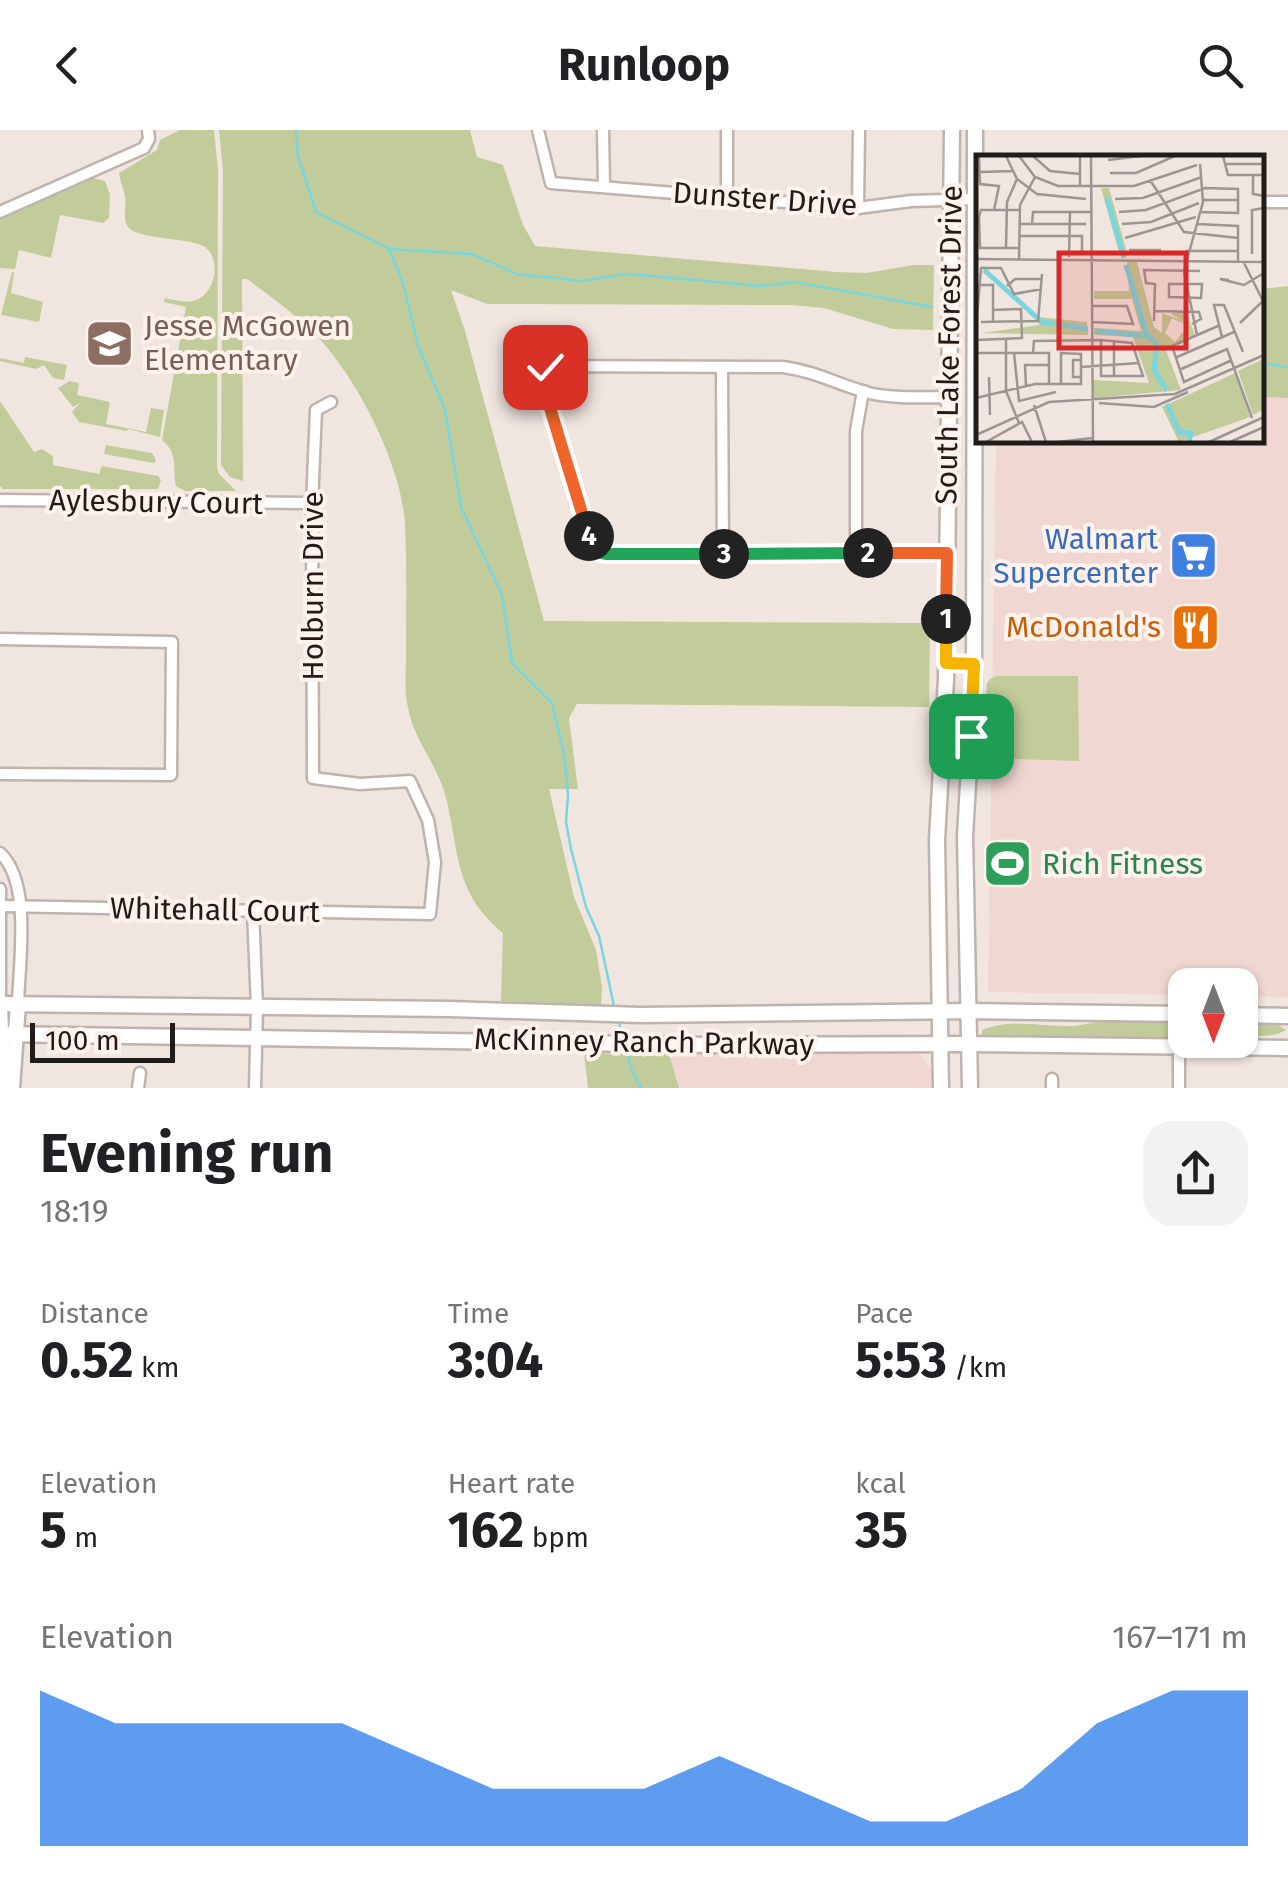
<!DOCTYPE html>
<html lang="en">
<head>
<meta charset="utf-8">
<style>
	body { margin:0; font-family:"Fira Sans",sans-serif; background:#f2f2f2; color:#202124; height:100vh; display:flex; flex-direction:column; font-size:38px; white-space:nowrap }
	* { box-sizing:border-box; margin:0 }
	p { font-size:32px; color:#757577 }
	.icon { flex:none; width:55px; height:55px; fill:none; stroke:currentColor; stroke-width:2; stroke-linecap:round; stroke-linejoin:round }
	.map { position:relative; height:958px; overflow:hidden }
	.drawer { display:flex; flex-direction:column; background:#fff; flex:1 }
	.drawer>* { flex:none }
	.needle { width:65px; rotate:180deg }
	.controls { position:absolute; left:1168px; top:838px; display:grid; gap:20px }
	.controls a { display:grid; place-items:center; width:90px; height:90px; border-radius:20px; background:#fff; box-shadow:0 2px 8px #0004; font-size:50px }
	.scale { position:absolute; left:30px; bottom:25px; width:145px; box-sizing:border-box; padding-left:10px; border:5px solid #201c1a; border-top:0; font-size:28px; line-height:35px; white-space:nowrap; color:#201c1a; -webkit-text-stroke:8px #fff2ed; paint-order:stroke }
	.pin { position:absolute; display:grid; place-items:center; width:85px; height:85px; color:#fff; margin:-42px; border-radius:20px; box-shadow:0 5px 15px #0006 }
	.km { position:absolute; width:50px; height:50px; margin:-25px; border-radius:50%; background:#222; color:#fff; font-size:28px; line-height:50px; text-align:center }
	.round { display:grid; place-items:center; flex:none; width:105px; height:105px; border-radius:30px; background:#f2f2f2 }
	.headline { display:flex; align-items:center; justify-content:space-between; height:170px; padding:0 40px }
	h1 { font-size:55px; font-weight:700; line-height:75px }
	.stats { display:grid; grid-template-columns:repeat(3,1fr); gap:15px; height:170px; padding:10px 40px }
	.stats div { display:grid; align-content:center }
	.stats b { font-size:50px; font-weight:700 }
	.stats small { font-size:28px; font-weight:400 }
	.stats p { font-size:28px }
	.chart { height:280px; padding:20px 40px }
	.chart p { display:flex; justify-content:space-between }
	.chart svg { width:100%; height:180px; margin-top:10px; fill:#1a73e8; opacity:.7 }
	header { display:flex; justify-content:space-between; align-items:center; height:130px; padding:0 40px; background:#fff; font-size:45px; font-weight:700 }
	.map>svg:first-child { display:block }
	.commercial { fill:#f1d7d2 }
	.green { fill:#c1cc9a }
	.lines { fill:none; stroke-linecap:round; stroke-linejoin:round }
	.stream { stroke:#79d5de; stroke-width:2.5 }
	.street-casing { stroke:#bfb3ae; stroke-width:15 }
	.secondary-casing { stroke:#bfb3ae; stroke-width:19 }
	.street { stroke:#fff; stroke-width:10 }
	.secondary { stroke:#fff; stroke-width:14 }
	.split-1-casing { stroke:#fff; stroke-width:20 }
	.split-2-casing { stroke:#fff; stroke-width:20 }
	.split-3-casing { stroke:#fff; stroke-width:20 }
	.split-4-casing { stroke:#fff; stroke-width:20 }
	.split-5-casing { stroke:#fff; stroke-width:20 }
	.split-6-casing { stroke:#fff; stroke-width:20 }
	.split-1 { stroke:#f5b400; stroke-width:12 }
	.split-2 { stroke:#f0652b; stroke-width:12 }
	.split-3 { stroke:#22a559; stroke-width:12 }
	.split-4 { stroke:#22a559; stroke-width:12 }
	.split-5 { stroke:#f0652b; stroke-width:12 }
	.split-6 { stroke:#f5b400; stroke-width:12 }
	.labels { text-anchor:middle; stroke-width:8; stroke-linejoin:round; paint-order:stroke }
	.street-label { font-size:30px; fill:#201c1a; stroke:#fff2ed }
	.education-label { font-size:30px; fill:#785e54; stroke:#fff2ed; text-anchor:start }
	.shop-label { font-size:30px; fill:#366cbe; stroke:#fff2ed; text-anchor:end }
	.food-label { font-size:30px; fill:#c56008; stroke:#fff2ed; text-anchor:end }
	.leisure-label { font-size:30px; fill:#27864d; stroke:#fff2ed; text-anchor:start }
	.inset-river { fill:none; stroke:#79d5de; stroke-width:5 }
	.inset-road { fill:none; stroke:#9d9591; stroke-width:2.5 }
	.view { fill:#d62828; fill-opacity:0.15; stroke:#d62828; stroke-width:5 }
	.inset-edge { fill:none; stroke:#201c1a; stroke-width:5 }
</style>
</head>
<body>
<header><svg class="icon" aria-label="back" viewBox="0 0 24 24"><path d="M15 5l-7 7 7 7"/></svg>Runloop<svg class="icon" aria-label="search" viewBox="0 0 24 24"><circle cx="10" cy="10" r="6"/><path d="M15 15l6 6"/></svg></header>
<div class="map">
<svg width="1288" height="958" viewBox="0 0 1288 958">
	<rect width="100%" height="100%" fill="#f1e5e0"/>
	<!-- commercial -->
	<g class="commercial">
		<path d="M1261,267l27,1v599l-48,-1v-11h-55v10l-197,-3 8,-552h264z"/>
		<path d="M669,924h251l12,16v18h-253z"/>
	</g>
	<!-- green -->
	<g class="green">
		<path d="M180,0h34l4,40 -1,297 2,7 17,17h-51l-9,-5c-4,-19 3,-32 -14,-46l24,-133 -22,-5 1,-4c10,2 21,6 31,2 19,-7 26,-40 9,-53 -16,-10 -67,-7 -77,-20 -6,-8 -1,-22 -3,-31 -2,-8 -5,-15 -6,-23l38,-23 3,-10z"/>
		<path d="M219,0h251l7,27 26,8 20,60 12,21 301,26 31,1 46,-8h21l-1,65 -40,-1 -69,-21 -32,-3 -305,-1 -36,-14 14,41 79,290 386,2 -1,84 -352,-3 -8,14 9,71h-29l25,108 22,53 6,37 -1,18 -100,-4 2,-68c-49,-41 -43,-78 -57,-135 -8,-33 -32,-57 -38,-90 -4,-17 -2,-36 -2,-53 0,-43 1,-86 -1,-129 -2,-62 -53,-159 -98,-200 -19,-17 -40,-32 -60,-47h-5l1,202 -13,-4 -9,-12 2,-295z"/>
		<path d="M93,48l12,3 5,14 -1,23 -6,5 -43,-8 -9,43 -32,-8 -4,19 -15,-1v-49z"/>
		<path d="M12,142h2l-3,21 32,9 -4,20 -38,-7z"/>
		<path d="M1288,156v112l-27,-1v-108z"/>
		<path d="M25,227l42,8 -3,15 -11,-2 -9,-13 -8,4 -36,-8v-3l24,5z"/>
		<path d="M70,251l9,2 -2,12 33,7 -4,22 40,8 5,-24 13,2 -4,27 -32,-8 -1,2 -48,-9 -7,-10 8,-9 -7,4 -15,-19z"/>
		<path d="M0,271l34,51 8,-3 11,7v9l46,9 3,-8 56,10 3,4 -3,9h-155l-3,-3z"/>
		<path d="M106,315l46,8 4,7 -2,3 -50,-9z"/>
		<path d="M996,546h82l1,85 -90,-3 -6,-3 -3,-16 4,-15 3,-41 3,-4z"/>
		<path d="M1115,888l70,1v21l-190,-1 -13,-4v-5c26,-12 62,-3 91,-4 14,-1 28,-6 42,-8z"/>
		<path d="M1240,891l37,3 9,6c-14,8 -30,6 -46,6z"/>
		<path d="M584,923l85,1 10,34h-91z"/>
	</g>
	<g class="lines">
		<!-- stream -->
		<g class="stream">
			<path d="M296,0l2,26 18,56 73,37 83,5 45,20 64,7 47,-7 132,12 35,-4 137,25"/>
			<path d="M389,119l14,34 15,62 27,65 16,97 41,88 10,68 40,40 12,51 4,41 -2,27 5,27 15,58 13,29 15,70"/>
			<path d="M1260,233l28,4"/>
			<path d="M618,888l5,22"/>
			<path d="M625,917l7,24 9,17"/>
		</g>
		<defs>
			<g id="street">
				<path d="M538,0l13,53 307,25 53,-7 66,-2"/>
				<path d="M603,0l1,57"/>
				<path d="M727,67v-67"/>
				<path d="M1260,72h28"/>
				<path d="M858,78l1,-78"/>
				<path d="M0,82l144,-64 5,-9 -1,-9"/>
				<path d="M722,238l1,186"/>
				<path d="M0,370l312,3"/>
				<path d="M856,423v-122l7,-40"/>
				<path d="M947,423l-340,1 -10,-2 -6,-9 -50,-168 4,-8 4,-1 234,1c32,4 56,18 86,26 26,6 54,4 81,4"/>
				<path d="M0,509l172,3 -1,133 -171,-1"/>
				<path d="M0,723c32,29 19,110 18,151"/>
				<path d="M0,759v115"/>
				<path d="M0,776l430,8 5,-52 -7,-42 -18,-39 -50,3 -47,-6 -1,-275 4,-93 15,-8"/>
				<path d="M253,781l4,96 -2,81"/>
				<path d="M1179,918v40"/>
				<path d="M138,958l2,-15"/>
				<path d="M1052,958v-9"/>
			</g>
			<g id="secondary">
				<path d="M0,874l450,5 191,6 328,-4 216,3"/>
				<path d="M0,874l3,84"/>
				<path d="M1240,885l48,1"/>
				<path d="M0,904l707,11 261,-1 320,4"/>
				<path d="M12,958l6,-84"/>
				<path d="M941,958l-4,-248 9,-161 6,-549"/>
				<path d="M970,958l-5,-252 9,-156 1,-550"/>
			</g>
		</defs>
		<!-- street casing -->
		<use href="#street" class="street-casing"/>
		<!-- secondary casing -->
		<use href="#secondary" class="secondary-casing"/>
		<!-- street -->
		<use href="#street" class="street"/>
		<!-- secondary -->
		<use href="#secondary" class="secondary"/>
	</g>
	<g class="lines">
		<defs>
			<path id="split-1" d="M946,489v44l28,1 -3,72"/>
			<path id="split-2" d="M868,423h79l-1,66"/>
			<path id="split-3" d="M724,424l144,-1"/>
			<path id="split-4" d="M589,406l8,16 10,2h117"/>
			<path id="split-5" d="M547,268l42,138"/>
			<path id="split-6" d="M545,237l-4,8 6,23"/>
		</defs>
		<!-- split-1 casing -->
		<use href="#split-1" class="split-1-casing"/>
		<!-- split-2 casing -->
		<use href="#split-2" class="split-2-casing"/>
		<!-- split-3 casing -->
		<use href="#split-3" class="split-3-casing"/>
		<!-- split-4 casing -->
		<use href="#split-4" class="split-4-casing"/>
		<!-- split-5 casing -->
		<use href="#split-5" class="split-5-casing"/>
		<!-- split-6 casing -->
		<use href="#split-6" class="split-6-casing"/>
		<!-- split-1 -->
		<use href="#split-1" class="split-1"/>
		<!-- split-2 -->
		<use href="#split-2" class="split-2"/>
		<!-- split-3 -->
		<use href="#split-3" class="split-3"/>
		<!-- split-4 -->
		<use href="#split-4" class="split-4"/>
		<!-- split-5 -->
		<use href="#split-5" class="split-5"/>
		<!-- split-6 -->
		<use href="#split-6" class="split-6"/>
	</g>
	<!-- icons -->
	<defs>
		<symbol id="school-square" viewBox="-11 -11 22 22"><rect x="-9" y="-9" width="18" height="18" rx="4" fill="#8d6e63" stroke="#fff2ed"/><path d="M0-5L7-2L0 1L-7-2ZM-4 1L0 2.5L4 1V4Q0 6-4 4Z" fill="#fff"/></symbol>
		<symbol id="supermarket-square" viewBox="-11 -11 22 22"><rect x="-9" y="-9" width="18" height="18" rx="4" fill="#3f7fe0" stroke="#fff2ed"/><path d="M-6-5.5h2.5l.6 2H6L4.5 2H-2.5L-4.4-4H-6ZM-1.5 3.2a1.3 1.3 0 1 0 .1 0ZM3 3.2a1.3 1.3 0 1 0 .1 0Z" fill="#fff"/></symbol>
		<symbol id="restaurant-square" viewBox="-11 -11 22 22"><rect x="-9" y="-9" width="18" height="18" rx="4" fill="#e8710a" stroke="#fff2ed"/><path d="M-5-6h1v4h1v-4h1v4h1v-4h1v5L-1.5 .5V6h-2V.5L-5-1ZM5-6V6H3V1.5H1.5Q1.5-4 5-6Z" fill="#fff"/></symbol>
		<symbol id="stadium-square" viewBox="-11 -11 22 22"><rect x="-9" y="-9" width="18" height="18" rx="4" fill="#2e9e5b" stroke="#fff2ed"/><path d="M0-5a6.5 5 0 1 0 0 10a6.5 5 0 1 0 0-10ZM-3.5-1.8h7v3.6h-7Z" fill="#fff"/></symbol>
	</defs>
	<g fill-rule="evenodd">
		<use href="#school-square" x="82" y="186" width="55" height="55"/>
		<use href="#supermarket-square" x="1166" y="398" width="55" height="55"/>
		<use href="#restaurant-square" x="1168" y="470" width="55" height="55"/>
		<use href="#stadium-square" x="980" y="706" width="55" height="55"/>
	</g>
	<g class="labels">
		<!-- street labels -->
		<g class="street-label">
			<text transform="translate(765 69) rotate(4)" y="10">Dunster Drive</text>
			<text transform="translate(949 215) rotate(-89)" y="10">South Lake Forest Drive</text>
			<text transform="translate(156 372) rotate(1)" y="10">Aylesbury Court</text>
			<text transform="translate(313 456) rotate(-90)" y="10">Holburn Drive</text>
			<text transform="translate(215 780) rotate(1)" y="10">Whitehall Court</text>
			<text transform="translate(644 912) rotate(1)" y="10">McKinney Ranch Parkway</text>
		</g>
		<!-- education labels -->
		<g class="education-label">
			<text x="144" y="206">Jesse McGowen<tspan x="144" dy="34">Elementary</tspan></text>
		</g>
		<!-- shop labels -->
		<g class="shop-label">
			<text x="1158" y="419">Walmart<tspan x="1158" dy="34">Supercenter</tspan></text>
		</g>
		<!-- food labels -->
		<g class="food-label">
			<text x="1161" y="507">McDonald's</text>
		</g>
		<!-- leisure labels -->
		<g class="leisure-label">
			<text x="1042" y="744">Rich Fitness</text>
		</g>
	</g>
	<!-- overview -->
	<g transform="translate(976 25)">
		<rect width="288" height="288" fill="#f1e5e0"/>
		<path d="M125,33h8l19,68h-8zM2,106l61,56 48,5 1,13 -106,-2 58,-8zM151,106l10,1 17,65 8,6v-20l17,6 7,6 -14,-7 -7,15 10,9 14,-17 -19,-12 16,-1 9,23 -29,15 15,40 -88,8v-18l56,3 -16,-46 -39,-2v-7l47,3 -9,-32h-38v-8h35zM287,204v51l-10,5 -15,-44zM259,218l15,44 -71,25 -17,-35z" fill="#c1cc9a"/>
		<path class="inset-river" d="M131,43l17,60M150,110l20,68 11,12 -3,25 13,21M8,115l58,52 46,7M119,176l51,5M191,249l12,28 12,1 -2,9"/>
		<path class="inset-road" d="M3,1l1,28 19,2 -5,24M30,1l11,23 20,15 49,5M43,1l16,21 23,9h76l63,-21M57,1l17,15 30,3M115,1l2,286M247,1l5,19h36M132,5l33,-4M250,9h38M4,17l33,-1M134,18h26l39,-17M277,20v19l11,2M174,25l34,52 54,6M104,32v-31M139,44l28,-1 59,-21M228,45h35M143,57l27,-2 59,-22 33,1v24l-37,-1M43,69h67M56,69l1,-12h58M146,69l29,-2 48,-19M221,69l41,2v36M43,81h63v18M149,83l71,-21M30,93l1,-46 10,-23M43,93h-39l-1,-31 2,-7h38M153,95h32M210,96h52M276,99v-44l12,-2M93,102l1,-46M0,104l288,3M43,105l1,-55 15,-28M253,125l-9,-1 24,6 20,-12M193,129h33l-1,14 -32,-1zM0,130h17v37M31,131l8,-7h27M179,156l44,1 2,7 -9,5M178,166l1,-37 -9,-1 -2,-13 56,1M5,167l57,-1 4,-47M116,167l41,2 -6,-18h-35M264,168l23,-22 -20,-40M242,171l-46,20 12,36 48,-22M0,176l5,-63h20l13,26 28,-5M221,180l-13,-64 19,-69 -3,-38M246,182l-8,-32h10l19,47M0,185l46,-2 -1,-29 -28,1M30,185v51l13,32M0,198h73v31M38,198l5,48 37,-9M57,198l1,-12 67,-1 31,3 11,33h-42v-36M199,203l59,-26M105,212l58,-4M203,215l48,-21 25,69M138,221v-35M13,222l1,38M105,222h-8v-17h8M50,231l-1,-21h24M0,243l59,-14h46v-30l-20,-1v31M123,248l55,4 34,-15M58,250l12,37M0,280l73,-33 126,-8 89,-39M10,287l36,-20 10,20M82,287l34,-4M233,287l55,-25M254,287l34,-15"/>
		<path class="view" d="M83,98h127v95h-127z"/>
		<rect width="288" height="288" class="inset-edge"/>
	</g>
</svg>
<div class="controls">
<a><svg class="needle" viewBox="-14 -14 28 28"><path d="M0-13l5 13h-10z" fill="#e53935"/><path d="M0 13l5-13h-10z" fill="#757577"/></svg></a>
</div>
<div class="scale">100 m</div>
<div class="pin" style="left:971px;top:606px;background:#1e9e55"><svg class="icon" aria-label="arrive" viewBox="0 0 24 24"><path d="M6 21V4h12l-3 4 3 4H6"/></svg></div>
<div class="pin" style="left:545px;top:237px;background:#d93025"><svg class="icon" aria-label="check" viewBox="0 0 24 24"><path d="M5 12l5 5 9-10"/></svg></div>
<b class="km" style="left:946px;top:489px">1</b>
<b class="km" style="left:868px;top:423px">2</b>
<b class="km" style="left:724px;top:424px">3</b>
<b class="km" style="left:589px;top:406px">4</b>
</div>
<section class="drawer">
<div class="headline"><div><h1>Evening run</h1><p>18:19</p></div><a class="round"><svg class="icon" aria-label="share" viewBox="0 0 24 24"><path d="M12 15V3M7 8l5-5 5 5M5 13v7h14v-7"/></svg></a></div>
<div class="stats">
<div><p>Distance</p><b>0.52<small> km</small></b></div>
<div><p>Time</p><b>3:04</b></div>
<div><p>Pace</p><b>5:53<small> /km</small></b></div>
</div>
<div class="stats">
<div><p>Elevation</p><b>5<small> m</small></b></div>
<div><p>Heart rate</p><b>162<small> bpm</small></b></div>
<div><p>kcal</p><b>35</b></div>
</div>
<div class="chart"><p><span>Elevation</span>167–171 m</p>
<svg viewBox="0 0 160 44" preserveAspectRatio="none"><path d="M0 44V6L10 14L20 14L30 14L40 14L50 22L60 30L70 30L80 30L90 22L100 30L110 38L120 38L130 30L140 14L150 6L160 6V44z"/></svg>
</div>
</section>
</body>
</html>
